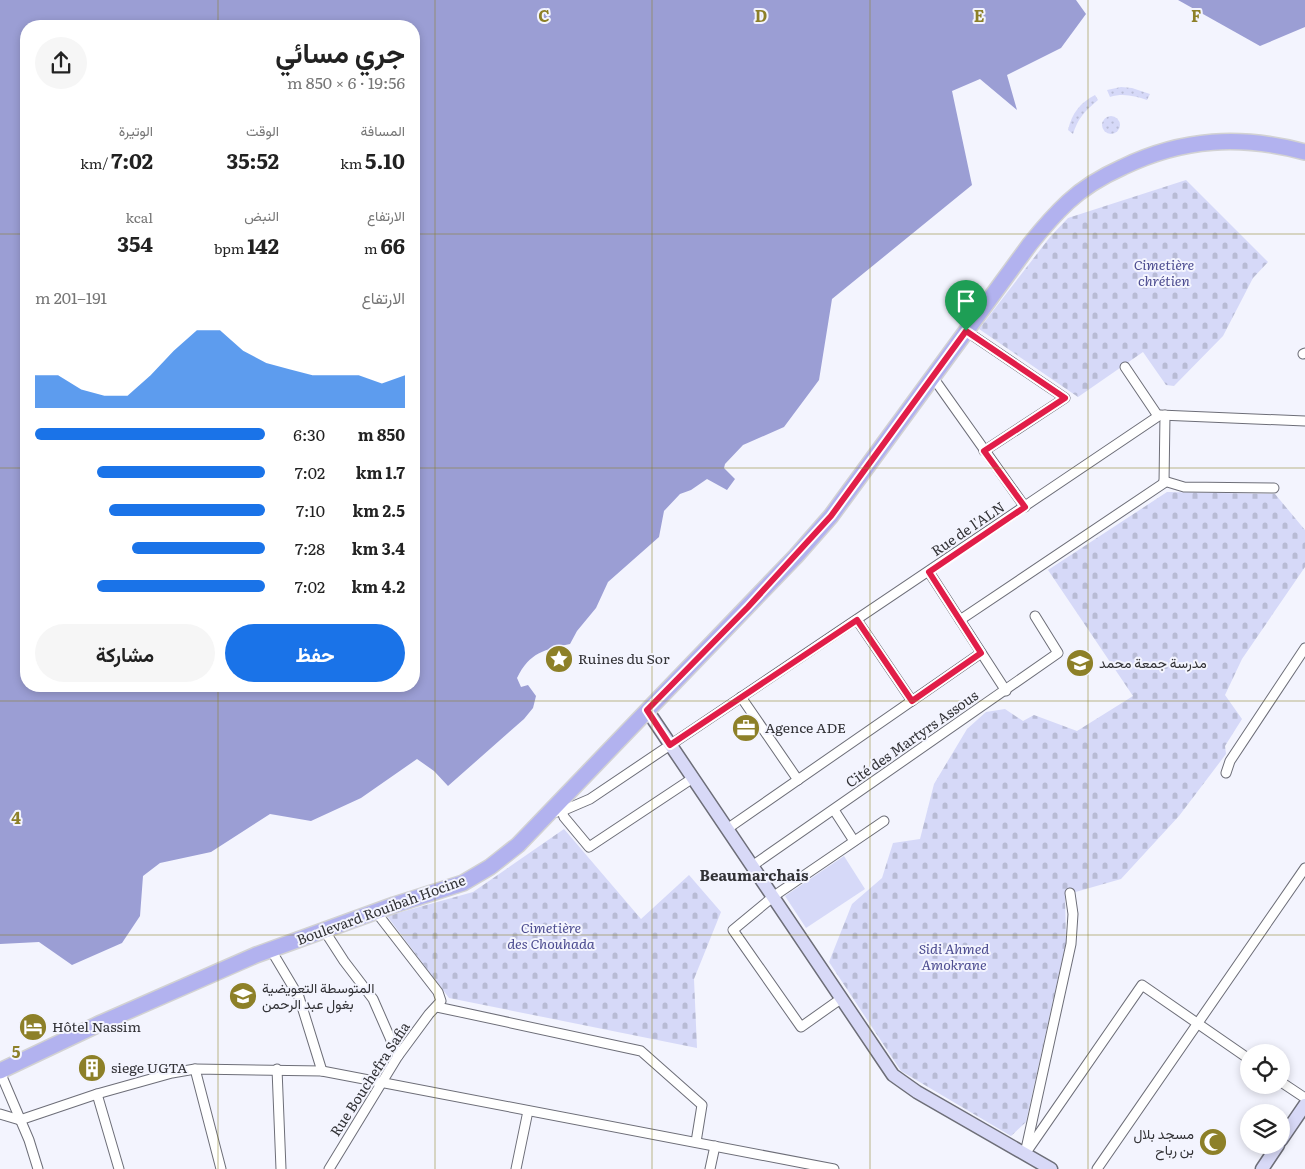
<!DOCTYPE html>
<html lang="ar">
<head>
<meta charset="utf-8">
<style>
	body { margin:0; font-family:Literata,Vazirmatn,serif; background:#f6f6f6; color:#222; direction:rtl; height:100vh; display:flex; flex-direction:column; font-size:19px; white-space:nowrap }
	* { box-sizing:border-box; margin:0 }
	p { font-size:16px; color:#767676 }
	.icon { flex:none; width:28px; height:28px; fill:none; stroke:currentColor; stroke-width:2; stroke-linecap:round; stroke-linejoin:round }
	.map { position:relative; flex:1; overflow:hidden; direction:ltr }
	.side { position:absolute; left:20px; top:20px; width:400px; height:672px; display:flex; flex-direction:column; background:#fff; border-radius:20px; box-shadow:0 2px 8px #0003; direction:rtl }
	.side>* { flex:none }
	.fabs { position:absolute; left:1240px; top:1044px; display:grid; gap:10px }
	.fabs a { display:grid; place-items:center; width:50px; height:50px; border-radius:50%; background:#fff; box-shadow:0 2px 8px #0003; font-size:25px }
	.pin { position:absolute; display:grid; place-items:center; width:42px; height:42px; color:#fff; margin:-51px -21px; border-radius:50% 50% 50% 0; rotate:-45deg; box-shadow:0 0 5px #0007 }
	.pin .icon { rotate:45deg }
	.round { display:grid; place-items:center; flex:none; width:52px; height:52px; border-radius:26px; background:#f6f6f6 }
	.overview { display:flex; align-items:center; justify-content:space-between; height:85px; padding:0 15px }
	h1 { font-size:28px; font-weight:700; line-height:38px }
	.metrics { display:grid; grid-template-columns:repeat(3,1fr); gap:8px; height:85px; padding:5px 15px }
	.metrics div { display:grid; align-content:center }
	.metrics b { font-size:21px; font-weight:700 }
	.metrics small { font-size:14px; font-weight:400 }
	.metrics p { font-size:14px }
	.chart { height:140px; padding:10px 15px }
	.chart p { display:flex; justify-content:space-between }
	.chart svg { width:100%; height:90px; margin-top:5px; fill:#1a73e8; opacity:.7 }
	.button { display:flex; gap:10px; margin-top:auto; padding:10px 15px }
	.button a { flex:1; height:58px; border-radius:30px; background:#1a73e8; color:#fff; font-size:20px; font-weight:700; line-height:58px; text-align:center }
	.button a+a { background:#f6f6f6; color:#222 }
	ul { padding:0 15px; list-style:none; font-size:16px }
	li { display:grid; grid-template-columns:80px 60px 1fr; align-items:center; height:38px }
	li i { height:12px; border-radius:6px; background:#1a73e8 }
	.map>svg:first-child { display:block }
	.grass { fill:url(#grass-dots) }
	.cemetery { fill:url(#cemetery-stones) }
	.garden { fill:#d6d9f8 }
	.water { fill:#9b9ed4; fill-rule:evenodd }
	.lines { fill:none; stroke-linecap:round; stroke-linejoin:round }
	.minor-casing { stroke:#6d6e78; stroke-width:11 }
	.secondary-casing { stroke:#6d6e78; stroke-width:15 }
	.primary-casing { stroke:#d2d2d3; stroke-width:18 }
	.minor { stroke:#fff; stroke-width:9 }
	.secondary { stroke:#d8d9f7; stroke-width:12 }
	.primary { stroke:#b2b2ef; stroke-width:15 }
	.route-casing { stroke:#fff; stroke-width:10 }
	.route { stroke:#e11d48; stroke-width:6 }
	.grid { fill:none; stroke:#8d8028; stroke-width:1; stroke-opacity:0.55 }
	.labels { text-anchor:middle; stroke-width:4; stroke-linejoin:round; paint-order:stroke }
	.park-label { font-size:14px; font-style:italic; fill:#4c4c90; stroke:#f3f4fe }
	.street-label { font-size:14px; fill:#323236; stroke:#f3f4fe }
	.poi-label { font-size:14px; fill:#323236; stroke:#f3f4fe; text-anchor:start }
	.neighbourhood-label { font-size:15px; font-weight:bold; fill:#323236; stroke:#f3f4fe }
	.grid-label { font-size:16px; text-anchor:middle; font-weight:bold; fill:#8d8028; stroke:#f3f4fe; stroke-width:4; stroke-linejoin:round; paint-order:stroke }
</style>
</head>
<body>
<div class="map">
<svg width="1305" height="1169" viewBox="0 0 1305 1169">
	<defs>
		<pattern id="grass-dots" width="8" height="8" patternUnits="userSpaceOnUse" patternTransform="scale(1.25)"><rect width="8" height="8" fill="#d6d9f8"/><path d="M2 2h.1M6 6h.1" fill="none" stroke="#b8bbd5" stroke-width="1.8" stroke-linecap="round"/></pattern>
		<pattern id="cemetery-stones" width="16" height="16" patternUnits="userSpaceOnUse" patternTransform="scale(1.25)"><rect width="16" height="16" fill="#d6d9f8"/><path d="M2 7V4a2 2 0 0 1 4 0v3zM10 15v-3a2 2 0 0 1 4 0v3z" fill="#b8bbd5"/></pattern>
	</defs>
	<rect width="100%" height="100%" fill="#f3f4fe"/>
	<!-- grass -->
	<g class="grass">
		<path d="M1121,87l11,1 18,6 -3,6c-12,-4 -24,-7 -37,-3l-3,-7z"/>
		<path d="M1095,95l3,5c-13,11 -20,18 -25,34l-5,-4c4,-17 12,-27 27,-35z"/>
		<circle cx="1111" cy="125" r="9"/>
	</g>
	<!-- cemetery -->
	<g class="cemetery">
		<path d="M1186,180l82,82 -15,16 -30,58 -49,50 -8,-1 -23,-33 -65,45 -99,-68 71,-92 18,-19z"/>
		<path d="M1167,492l108,2 30,36v37l-63,92 -17,36 17,24 -17,27 1,8 -47,62 -58,63 -56,16 1,47 -40,180 -15,14 -110,-65 -72,-109 23,-58 30,-26 11,-35 27,-4 14,-55 33,-55 19,-17 19,-3 18,12 11,-6 43,16 56,-35 -85,-126z"/>
		<path d="M564,829l77,90 48,-44 32,37 -27,67 3,69 -248,-50 -62,-82 86,-24z"/>
	</g>
	<!-- garden -->
	<path class="garden" d="M844,856l21,33 -59,39 -21,-32z"/>
	<!-- water -->
	<g class="water">
		<path d="M0,0h1076l10,14 -25,34 -54,27 10,35 -37,-31 -28,12 20,94 -140,114 -13,81 -35,47 -41,18 -18,19 -1,4 11,11 -8,11 -20,-11 -16,11 -11,4 -16,17 -5,26 -51,45 -12,26 -19,23 -7,13c-26,6 -40,8 -53,34l4,9 7,-2 8,11 -3,12 -9,11 -76,67 -14,-15 -17,-12 -56,39 -50,23 -41,-7 -59,38 -51,11 -17,13 -3,40 -18,27 -50,22 -33,-23 -39,2zM26,26h388v660h-388z"/>
		<path d="M1178,0h127v27l-45,19z"/>
	</g>
	<g class="lines">
		<defs>
			<g id="minor">
				<path d="M966,331l99,67 -81,53"/>
				<path d="M1303,354l2,-1"/>
				<path d="M1125,367l33,49"/>
				<path d="M932,376l93,131"/>
				<path d="M1164,481l20,6 90,1"/>
				<path d="M929,572l77,119"/>
				<path d="M857,620l55,81"/>
				<path d="M960,620l204,-137 1,-68"/>
				<path d="M741,697l57,83"/>
				<path d="M1226,773l4,-12 75,-113"/>
				<path d="M834,810l20,31"/>
				<path d="M562,811l2,6 25,30 104,-69"/>
				<path d="M550,813l12,-2 28,-12 570,-384 145,6"/>
				<path d="M727,829l254,-176"/>
				<path d="M752,866l306,-213 -23,-37"/>
				<path d="M324,930l20,31 29,38 25,57"/>
				<path d="M271,950l28,47 23,74"/>
				<path d="M842,998l-41,29 -68,-97 41,-34 110,-75"/>
				<path d="M437,1007l204,44 61,54 -6,37"/>
				<path d="M195,1069l26,100"/>
				<path d="M277,1069l4,100"/>
				<path d="M0,1072l29,68 9,29"/>
				<path d="M1281,1082l24,16"/>
				<path d="M97,1094l22,75"/>
				<path d="M0,1114l20,6"/>
				<path d="M20,1120l77,-26 75,-21 23,-4 127,2 512,98"/>
				<path d="M1026,1149l45,-205 2,-30 -3,-21"/>
				<path d="M1025,1154l117,-169 107,74"/>
				<path d="M329,1169l69,-113 31,-42 12,-13 -3,-9 -62,-80"/>
				<path d="M516,1169l12,-58"/>
				<path d="M710,1169l5,-23"/>
				<path d="M1097,1169l208,-301"/>
			</g>
			<g id="secondary">
				<path d="M647,710l246,365 24,17 134,77"/>
				<path d="M1281,1140l24,-35"/>
				<path d="M1262,1169l16,-24"/>
			</g>
			<path id="primary" d="M0,1071l101,-48 155,-68 138,-50 69,-22 27,-16 28,-22 278,-289 35,-40 199,-272c12,-15 24,-29 38,-42 16,-15 35,-26 55,-35 60,-29 118,-32 182,-15"/>
		</defs>
		<!-- minor casing -->
		<use href="#minor" class="minor-casing"/>
		<!-- secondary casing -->
		<use href="#secondary" class="secondary-casing"/>
		<!-- primary casing -->
		<use href="#primary" class="primary-casing"/>
		<!-- minor -->
		<use href="#minor" class="minor"/>
		<!-- secondary -->
		<use href="#secondary" class="secondary"/>
		<!-- primary -->
		<use href="#primary" class="primary"/>
	</g>
	<g class="lines">
		<defs>
			<path id="route" d="M966,331l99,67 -81,53 41,56 -96,65 52,81 -69,48 -55,-81 -187,125 -23,-35 101,-103 83,-91z"/>
		</defs>
		<!-- route casing -->
		<use href="#route" class="route-casing"/>
		<!-- route -->
		<use href="#route" class="route"/>
	</g>
	<!-- grid -->
	<path class="grid" d="M218,0v26M435,0v1169M652,0v1169M870,0v1169M1088,0v1169M0,234h26M414,234h891M0,468h26M414,468h891M218,686v483M0,701h1305M0,935h1305"/>
	<!-- icons -->
	<defs>
		<symbol id="sight-disc" viewBox="-11 -11 22 22"><circle r="9.5" fill="#8d8028" stroke="#f3f4fe"/><path d="M0-6L1.8-2.2L6-1.7L2.9 1.2L3.7 5.4L0 3.3L-3.7 5.4L-2.9 1.2L-6-1.7L-1.8-2.2Z" fill="#fff"/></symbol>
		<symbol id="school-disc" viewBox="-11 -11 22 22"><circle r="9.5" fill="#8d8028" stroke="#f3f4fe"/><path d="M0-5L7-2L0 1L-7-2ZM-4 1L0 2.5L4 1V4Q0 6-4 4Z" fill="#fff"/></symbol>
		<symbol id="office-disc" viewBox="-11 -11 22 22"><circle r="9.5" fill="#8d8028" stroke="#f3f4fe"/><path d="M-6-3h4V-5.5h4V-3h4V5H-6ZM-1-4.5V-3h2v-1.5ZM-6 0V1H6V0Z" fill="#fff"/></symbol>
		<symbol id="hotel-disc" viewBox="-11 -11 22 22"><circle r="9.5" fill="#8d8028" stroke="#f3f4fe"/><path d="M-6-4.5h1.5V1H6V5H4.5V3h-9V5H-6ZM-4 0a1.8 1.8 0 1 1 3.6 0ZM.5 0V-2.5h3Q6-2.5 6 0Z" fill="#fff"/></symbol>
		<symbol id="building-disc" viewBox="-11 -11 22 22"><circle r="9.5" fill="#8d8028" stroke="#f3f4fe"/><path d="M-4-6H4V6H1V3H-1V6H-4ZM-2.5-4.3h1.7v1.8h-1.7ZM.8-4.3h1.7v1.8H.8ZM-2.5-1h1.7V.8h-1.7ZM.8-1h1.7V.8H.8Z" fill="#fff"/></symbol>
		<symbol id="mosque-disc" viewBox="-11 -11 22 22"><circle r="9.5" fill="#8d8028" stroke="#f3f4fe"/><path d="M3.5-4.9A6 6 0 1 0 3.5 4.9A5 5 0 1 1 3.5-4.9Z" fill="#fff"/></symbol>
	</defs>
	<g fill-rule="evenodd">
		<use href="#sight-disc" x="543" y="643" width="32" height="32"/>
		<use href="#school-disc" x="1064" y="647" width="32" height="32"/>
		<use href="#office-disc" x="730" y="712" width="32" height="32"/>
		<use href="#school-disc" x="227" y="980" width="32" height="32"/>
		<use href="#hotel-disc" x="17" y="1011" width="32" height="32"/>
		<use href="#building-disc" x="76" y="1052" width="32" height="32"/>
		<use href="#mosque-disc" x="1197" y="1126" width="32" height="32"/>
	</g>
	<g class="labels">
		<!-- park labels -->
		<g class="park-label">
			<text x="1164" y="270">Cimetière<tspan x="1164" dy="16">chrétien</tspan></text>
			<text x="551" y="933">Cimetière<tspan x="551" dy="16">des Chouhada</tspan></text>
			<text x="954" y="954">Sidi Ahmed<tspan x="954" dy="16">Amokrane</tspan></text>
		</g>
		<!-- street labels -->
		<g class="street-label">
			<text transform="translate(968 529) rotate(-34)" y="5">Rue de l'ALN</text>
			<text transform="translate(912 739) rotate(-35)" y="5">Cité des Martyrs Assous</text>
			<text transform="translate(381 910) rotate(-20)" y="5">Boulevard Rouibah Hocine</text>
			<text transform="translate(370 1079) rotate(-57)" y="5">Rue Bouchefra Safia</text>
		</g>
		<!-- poi labels -->
		<g class="poi-label">
			<text x="578" y="664">Ruines du Sor</text>
			<text x="1099" y="668">مدرسة جمعة محمد</text>
			<text x="765" y="733">Agence ADE</text>
			<text x="262" y="993">المتوسطة التعويضية<tspan x="262" dy="16">بغول عبد الرحمن</tspan></text>
			<text x="52" y="1032">Hôtel Nassim</text>
			<text x="111" y="1073">siege UGTA</text>
			<text x="1194" y="1139" text-anchor="end">مسجد بلال<tspan x="1194" dy="16">بن رباح</tspan></text>
		</g>
		<!-- neighbourhood labels -->
		<g class="neighbourhood-label">
			<text x="754" y="881">Beaumarchais</text>
		</g>
	</g>
	<g class="grid-label">
		<text x="544" y="22">C</text>
		<text x="761" y="22">D</text>
		<text x="979" y="22">E</text>
		<text x="1196" y="22">F</text>
		<text x="16" y="824">4</text>
		<text x="16" y="1058">5</text>
	</g>
</svg>
<div class="fabs">
<a><svg class="icon" aria-label="locate" viewBox="0 0 24 24"><circle cx="12" cy="12" r="6"/><path d="M12 2v4M12 18v4M2 12h4M18 12h4"/></svg></a>
<a><svg class="icon" aria-label="layers" viewBox="0 0 24 24"><path d="M12 4l9 5-9 5-9-5zM3 14l9 5 9-5"/></svg></a>
</div>
<div class="pin" style="left:966px;top:331px;background:#1e9e55"><svg class="icon" aria-label="arrive" viewBox="0 0 24 24"><path d="M6 21V4h12l-3 4 3 4H6"/></svg></div>
<section class="side">
<div class="overview"><div><h1>جري مسائي</h1><p>19:56 · 6 × 850 m</p></div><a class="round"><svg class="icon" aria-label="share" viewBox="0 0 24 24"><path d="M12 15V3M7 8l5-5 5 5M5 13v7h14v-7"/></svg></a></div>
<div class="metrics">
<div><p>المسافة</p><b>5.10<small> km</small></b></div>
<div><p>الوقت</p><b>35:52</b></div>
<div><p>الوتيرة</p><b>7:02<small> /km</small></b></div>
</div>
<div class="metrics">
<div><p>الارتفاع</p><b>66<small> m</small></b></div>
<div><p>النبض</p><b>142<small> bpm</small></b></div>
<div><p>kcal</p><b>354</b></div>
</div>
<div class="chart"><p><span>الارتفاع</span>191–201 m</p>
<svg viewBox="0 0 160 44" preserveAspectRatio="none"><path d="M0 44V28L10 28L20 35L30 38L40 38L50 28L60 16L70 6L80 6L90 16L100 22L110 25L120 28L130 28L140 28L150 32L160 28V44z"/></svg>
</div>
<ul>
<li><b>850 m</b>6:30<i style="width:100%"></i></li>
<li><b>1.7 km</b>7:02<i style="width:73%"></i></li>
<li><b>2.5 km</b>7:10<i style="width:68%"></i></li>
<li><b>3.4 km</b>7:28<i style="width:58%"></i></li>
<li><b>4.2 km</b>7:02<i style="width:73%"></i></li>
</ul>
<div class="button"><a>حفظ</a><a>مشاركة</a></div>
</section>
</div>
</body>
</html>
